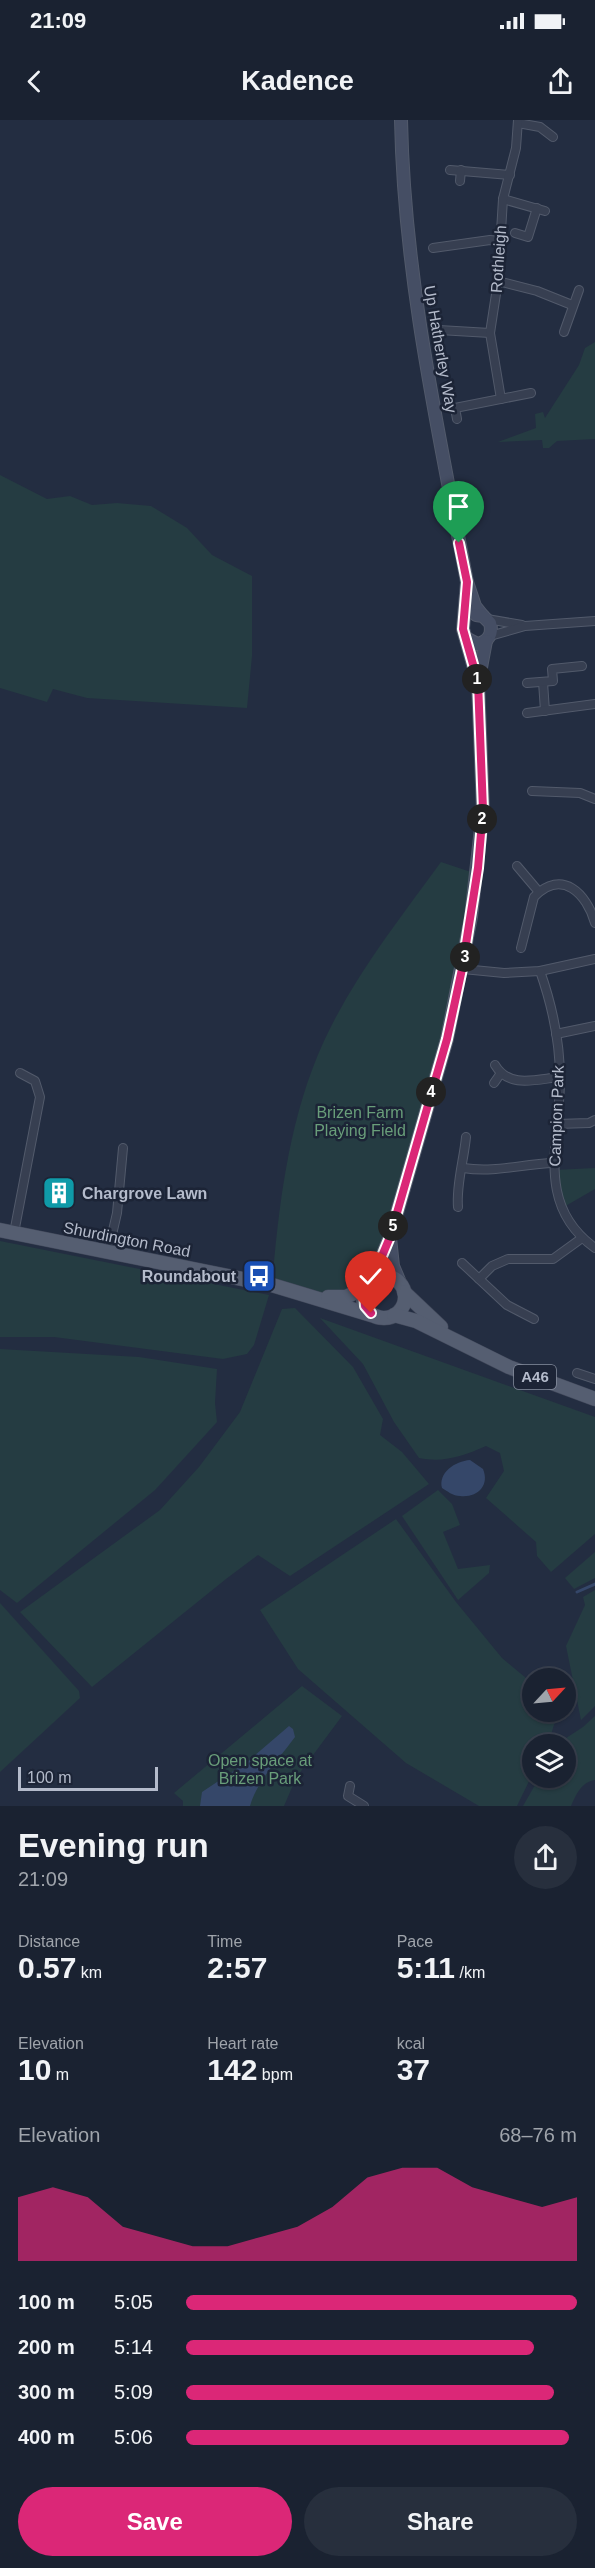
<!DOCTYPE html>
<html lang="en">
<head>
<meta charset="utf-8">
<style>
	body { margin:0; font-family:Arial,sans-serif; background:#272f3d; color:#f1f3f6; height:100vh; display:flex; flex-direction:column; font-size:22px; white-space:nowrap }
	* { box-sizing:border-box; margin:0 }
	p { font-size:20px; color:#9fa4ab }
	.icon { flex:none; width:33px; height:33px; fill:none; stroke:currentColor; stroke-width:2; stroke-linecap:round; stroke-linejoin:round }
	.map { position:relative; height:1686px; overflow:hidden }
	.drawer { display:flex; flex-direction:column; background:#1a2231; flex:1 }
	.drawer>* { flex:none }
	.needle { width:39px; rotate:64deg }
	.tools { position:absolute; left:522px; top:1548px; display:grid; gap:12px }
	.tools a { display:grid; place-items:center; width:54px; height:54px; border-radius:50%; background:#1a2231; box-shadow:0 2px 4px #0004,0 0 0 2px #383f4d; font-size:30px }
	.scale { position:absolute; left:18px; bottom:15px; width:140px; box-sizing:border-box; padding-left:6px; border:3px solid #b4bbcb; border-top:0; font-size:16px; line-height:21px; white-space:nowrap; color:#b4bbcb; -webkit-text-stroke:4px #1c2436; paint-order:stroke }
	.pin { position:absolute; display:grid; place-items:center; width:51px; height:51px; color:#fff; margin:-62px -26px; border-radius:50% 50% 50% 0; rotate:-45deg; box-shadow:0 0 6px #0007 }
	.pin .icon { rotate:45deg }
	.km { position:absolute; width:30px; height:30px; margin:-15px; border-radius:50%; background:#222; color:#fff; font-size:16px; line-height:30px; text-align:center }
	.round { display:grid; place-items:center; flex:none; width:63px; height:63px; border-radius:32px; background:#272f3d }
	.overview { display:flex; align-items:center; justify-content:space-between; height:102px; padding:0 18px }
	h1 { font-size:33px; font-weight:700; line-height:45px }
	.stats { display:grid; grid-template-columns:repeat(3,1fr); gap:9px; height:102px; padding:6px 18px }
	.stats div { display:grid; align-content:center }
	.stats b { font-size:30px; font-weight:700 }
	.stats small { font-size:16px; font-weight:400 }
	.stats p { font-size:16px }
	.chart { height:168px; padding:12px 18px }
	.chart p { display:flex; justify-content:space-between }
	.chart svg { width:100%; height:108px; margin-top:6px; fill:#db2777; opacity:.7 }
	.action { display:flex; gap:12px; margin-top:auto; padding:12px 18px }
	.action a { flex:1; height:69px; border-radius:36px; background:#db2777; color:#fff; font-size:24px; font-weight:700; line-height:69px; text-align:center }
	.action a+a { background:#272f3d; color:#f1f3f6 }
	ul { padding:0 18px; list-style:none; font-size:20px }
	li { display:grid; grid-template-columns:96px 72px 1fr; align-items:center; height:45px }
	li i { height:15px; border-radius:8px; background:#db2777 }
	.status { display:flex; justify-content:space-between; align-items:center; height:42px; padding:0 30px; background:#1a2231; direction:ltr }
	.status svg { height:16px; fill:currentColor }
	header { display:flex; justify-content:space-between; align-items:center; height:78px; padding:0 18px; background:#1a2231; font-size:27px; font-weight:700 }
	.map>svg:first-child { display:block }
	.green { fill:#253c42 }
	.water { fill:#354769 }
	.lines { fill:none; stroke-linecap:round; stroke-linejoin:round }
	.stream { stroke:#354769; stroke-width:3 }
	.street-casing { stroke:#525a6b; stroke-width:10 }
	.secondary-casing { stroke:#525a6b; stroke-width:14 }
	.primary-casing { stroke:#41485a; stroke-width:15 }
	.street { stroke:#373f51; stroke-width:8 }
	.secondary { stroke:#454e64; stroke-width:12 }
	.primary { stroke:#555e71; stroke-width:14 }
	.route-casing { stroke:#fff; stroke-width:12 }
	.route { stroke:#db2777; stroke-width:8 }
	.labels { text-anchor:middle; stroke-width:5; stroke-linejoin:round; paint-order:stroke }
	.shield { fill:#1c2436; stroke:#868e9e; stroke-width:1.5 }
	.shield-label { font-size:15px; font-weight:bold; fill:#b4bbcb }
	.street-label { font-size:16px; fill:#b4bbcb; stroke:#1c2436 }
	.park-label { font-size:16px; fill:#699e7a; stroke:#1c2436 }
	.poi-label { font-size:16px; font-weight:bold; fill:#b4bbcb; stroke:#1c2436; text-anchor:start }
</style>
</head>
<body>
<div class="status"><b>21:09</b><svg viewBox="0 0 49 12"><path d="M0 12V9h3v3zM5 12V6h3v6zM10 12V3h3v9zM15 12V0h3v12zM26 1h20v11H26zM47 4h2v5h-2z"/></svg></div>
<header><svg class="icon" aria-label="back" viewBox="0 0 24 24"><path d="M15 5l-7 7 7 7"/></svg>Kadence<svg class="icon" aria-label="share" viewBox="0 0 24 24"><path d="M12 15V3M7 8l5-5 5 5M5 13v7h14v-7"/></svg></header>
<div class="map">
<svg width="595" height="1686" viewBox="0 0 595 1686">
	<rect width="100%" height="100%" fill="#232d41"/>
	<!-- green -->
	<g class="green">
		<path d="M595,222v97l-38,2 -8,7h-6l-1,-8 -44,2 38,-14 -1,-14 8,-2 2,6 34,-53 6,-17z"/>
		<path d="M0,355l47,24 23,-3 22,9 25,-2 34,3 36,22 25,27 40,21v80l-5,52 -160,-10 -34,-9 -6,13 -47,-14z"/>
		<path d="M441,742l36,12 -14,95 -91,311 -26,17 -74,-12c7,-82 17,-168 52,-244 30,-65 75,-121 117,-179z"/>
		<path d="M595,1048v21l-33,19 -8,-38z"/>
		<path d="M0,1121l269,54 -15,50 -7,9 -24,5 -169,-22h-54z"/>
		<path d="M295,1188l58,59 30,52 -3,16 22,17 27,32 -139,92 -32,-21 -32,24 -134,108 -72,-75 140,-102 39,-43 41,-55 42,-103z"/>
		<path d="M320,1198l275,99v117l-44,38 -14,-16 -1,-14 -50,-44 18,-27 -4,-18 -14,-7c-23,10 -42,17 -67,12l-25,-36 -31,-58z"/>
		<path d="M0,1229l139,8 78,12 -2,34 2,19 -62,68 -138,113 -17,-13z"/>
		<path d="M438,1370l14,14 8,21 -17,7 15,37 32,-4 -1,8 -31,27 -56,-84z"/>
		<path d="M396,1399l60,83 46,56 30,25v29h26l-10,32h-16v31l-15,31h-38l-73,-43 -108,-94 -38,-59z"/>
		<path d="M595,1432v26l-21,11 -9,-11z"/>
		<path d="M595,1470v116l-14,14 -15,-74 19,-41 -2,-8z"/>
		<path d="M0,1483l79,88 1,7 -80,74z"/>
		<path d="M302,1566l40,30 -46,62 -12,28h-101v-5l-9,-8z"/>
		<path d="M595,1596v64c-14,2 -19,15 -24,26h-48l16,-28h27v-34h-9l26,-17z"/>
	</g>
	<!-- water -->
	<g class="water">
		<path d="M470,1340l13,9c7,17 -6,29 -23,27 -7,0 -13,-5 -18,-8 -4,-15 13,-27 28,-28z"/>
		<path d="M289,1606l4,3 2,8c-16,22 -37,42 -45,69h-50l2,-14 45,-30z"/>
	</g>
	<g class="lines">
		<!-- stream -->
		<path class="stream" d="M577,1472l18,-8"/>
		<defs>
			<g id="street">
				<path d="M518,3l22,4 13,10"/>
				<path d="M450,50l60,5"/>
				<path d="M460,61l1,-11"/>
				<path d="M503,79l42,12"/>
				<path d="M515,113l13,4 9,-29"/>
				<path d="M433,128l57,-8 11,1"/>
				<path d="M498,161l39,10 35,14"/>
				<path d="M439,210l51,3"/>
				<path d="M564,212l15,-42"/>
				<path d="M501,279l-11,-66 8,-52 5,-82 13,-51 2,-28"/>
				<path d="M457,299l-2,-11 76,-15"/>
				<path d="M487,499l35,6"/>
				<path d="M490,516l35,-10 70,-5"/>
				<path d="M543,562l2,29"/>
				<path d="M527,563l26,-2 -1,-12 30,-3"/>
				<path d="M527,593l68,-9"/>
				<path d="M532,671l48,2 15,6"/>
				<path d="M517,746l22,26"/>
				<path d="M521,828l13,-51c28,-29 53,-3 61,26"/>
				<path d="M463,849l41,4 36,-2 55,-12"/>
				<path d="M540,851c12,34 20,72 20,108 0,62 -26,125 35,169"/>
				<path d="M556,914l39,-8"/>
				<path d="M495,945c14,24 42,14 65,12"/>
				<path d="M494,963l7,-10"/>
				<path d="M557,1004l32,-1 6,-3"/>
				<path d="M463,1048c33,5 58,-4 91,-5"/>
				<path d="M458,1087c-2,-22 6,-48 8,-70"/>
				<path d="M14,1113l26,-136 -5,-16 -15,-8"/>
				<path d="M108,1132l9,-39 6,-65"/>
				<path d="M462,1143l45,42 27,14"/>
				<path d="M479,1159l13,-13 16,-7h45l29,-21"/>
				<path d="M577,1253l18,6"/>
				<path d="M350,1666l-2,10 16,10"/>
			</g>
			<g id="secondary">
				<path d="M401,0c3,156 37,309 66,462l8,24 8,10"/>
				<path d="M466,518l11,6c12,-2 16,-11 13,-21l-7,-7 -7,-1"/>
				<path d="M479,558l7,-37"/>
				<path d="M390,1118l3,28 8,19"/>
				<path d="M372,1160l18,-43 57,-198 24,-122 12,-107 -5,-128 -15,-53 4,-47"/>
			</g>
			<g id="primary">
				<path d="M0,1110l272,55 106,32"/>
				<circle cx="384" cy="1177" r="21"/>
				<path d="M404,1172l37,35"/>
				<path d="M328,1177h18l20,-10"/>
				<path d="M394,1195l22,6 93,46 86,32"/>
			</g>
		</defs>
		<!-- street casing -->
		<use href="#street" class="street-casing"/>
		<!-- secondary casing -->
		<use href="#secondary" class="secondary-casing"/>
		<!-- primary casing -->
		<use href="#primary" class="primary-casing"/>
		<!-- street -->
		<use href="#street" class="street"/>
		<!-- secondary -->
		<use href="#secondary" class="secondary"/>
		<!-- primary -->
		<use href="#primary" class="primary"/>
	</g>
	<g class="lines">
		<defs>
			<path id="route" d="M371,1193l-6,-7 -1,-14 8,-12 18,-43 57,-198 15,-70 16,-101 5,-58 -5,-128 -15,-53 4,-47 -8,-39"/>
		</defs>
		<!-- route casing -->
		<use href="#route" class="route-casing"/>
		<!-- route -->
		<use href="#route" class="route"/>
	</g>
	<!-- icons -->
	<defs>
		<symbol id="building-square" viewBox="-11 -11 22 22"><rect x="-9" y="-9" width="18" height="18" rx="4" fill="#0f9aa8" stroke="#1c2436"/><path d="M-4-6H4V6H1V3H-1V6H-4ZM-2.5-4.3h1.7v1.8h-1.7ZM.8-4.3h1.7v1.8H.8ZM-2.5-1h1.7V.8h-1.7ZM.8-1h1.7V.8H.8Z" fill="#fff"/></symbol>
		<symbol id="bus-square" viewBox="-11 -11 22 22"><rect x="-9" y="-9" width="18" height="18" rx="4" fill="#1a4fb4" stroke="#1c2436"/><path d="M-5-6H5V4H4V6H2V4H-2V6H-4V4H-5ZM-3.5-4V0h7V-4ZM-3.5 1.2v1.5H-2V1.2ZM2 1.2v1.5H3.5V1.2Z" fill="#fff"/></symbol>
	</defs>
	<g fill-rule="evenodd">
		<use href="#building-square" x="40" y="1054" width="38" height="38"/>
		<use href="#bus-square" x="240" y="1137" width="38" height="38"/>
	</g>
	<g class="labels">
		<!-- shield labels -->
		<rect class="shield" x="514" y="1245" width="42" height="24" rx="4.5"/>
		<g class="shield-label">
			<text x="535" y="1262">A46</text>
		</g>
		<!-- street labels -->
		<g class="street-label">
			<text transform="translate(498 139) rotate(-86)" y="6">Rothleigh</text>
			<text transform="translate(441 229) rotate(80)" y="6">Up Hatherley Way</text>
			<text transform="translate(556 996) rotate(-88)" y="6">Campion Park</text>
			<text transform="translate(127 1119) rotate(11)" y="6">Shurdington Road</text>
		</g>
		<!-- park labels -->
		<g class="park-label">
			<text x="360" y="998">Brizen Farm<tspan x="360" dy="18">Playing Field</tspan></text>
			<text x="260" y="1646">Open space at<tspan x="260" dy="18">Brizen Park</tspan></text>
		</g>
		<!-- poi labels -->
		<g class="poi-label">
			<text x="82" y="1079">Chargrove Lawn</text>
			<text x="236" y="1162" text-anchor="end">Roundabout</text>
		</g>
	</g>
</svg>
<div class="tools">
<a><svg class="needle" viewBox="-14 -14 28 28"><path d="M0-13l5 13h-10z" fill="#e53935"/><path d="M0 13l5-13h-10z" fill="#9fa4ab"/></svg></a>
<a><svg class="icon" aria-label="layers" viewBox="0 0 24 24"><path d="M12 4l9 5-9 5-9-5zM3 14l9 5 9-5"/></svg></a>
</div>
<div class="scale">100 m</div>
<div class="pin" style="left:459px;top:423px;background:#1e9e55"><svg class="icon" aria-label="arrive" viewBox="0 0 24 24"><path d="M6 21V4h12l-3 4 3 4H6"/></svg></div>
<div class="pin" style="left:371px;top:1193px;background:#d93025"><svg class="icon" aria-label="check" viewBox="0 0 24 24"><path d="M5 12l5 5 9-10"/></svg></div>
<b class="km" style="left:477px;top:559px">1</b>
<b class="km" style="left:482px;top:699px">2</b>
<b class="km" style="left:465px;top:837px">3</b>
<b class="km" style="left:431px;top:972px">4</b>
<b class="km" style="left:393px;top:1106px">5</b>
</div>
<section class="drawer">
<div class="overview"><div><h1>Evening run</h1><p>21:09</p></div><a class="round"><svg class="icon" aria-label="share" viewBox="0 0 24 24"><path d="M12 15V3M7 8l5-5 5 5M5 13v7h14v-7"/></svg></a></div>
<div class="stats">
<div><p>Distance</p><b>0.57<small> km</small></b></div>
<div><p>Time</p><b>2:57</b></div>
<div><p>Pace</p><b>5:11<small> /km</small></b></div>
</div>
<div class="stats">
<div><p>Elevation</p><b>10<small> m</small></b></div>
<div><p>Heart rate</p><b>142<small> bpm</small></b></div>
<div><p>kcal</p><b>37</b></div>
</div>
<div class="chart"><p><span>Elevation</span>68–76 m</p>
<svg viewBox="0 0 160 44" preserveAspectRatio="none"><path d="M0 44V18L10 14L20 18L30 30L40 34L50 38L60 38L70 34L80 30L90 22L100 10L110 6L120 6L130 14L140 18L150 22L160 18V44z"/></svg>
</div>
<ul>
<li><b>100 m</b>5:05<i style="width:100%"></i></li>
<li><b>200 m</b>5:14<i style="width:89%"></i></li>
<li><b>300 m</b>5:09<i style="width:94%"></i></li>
<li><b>400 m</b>5:06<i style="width:98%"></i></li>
</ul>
<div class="action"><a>Save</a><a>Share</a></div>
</section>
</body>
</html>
